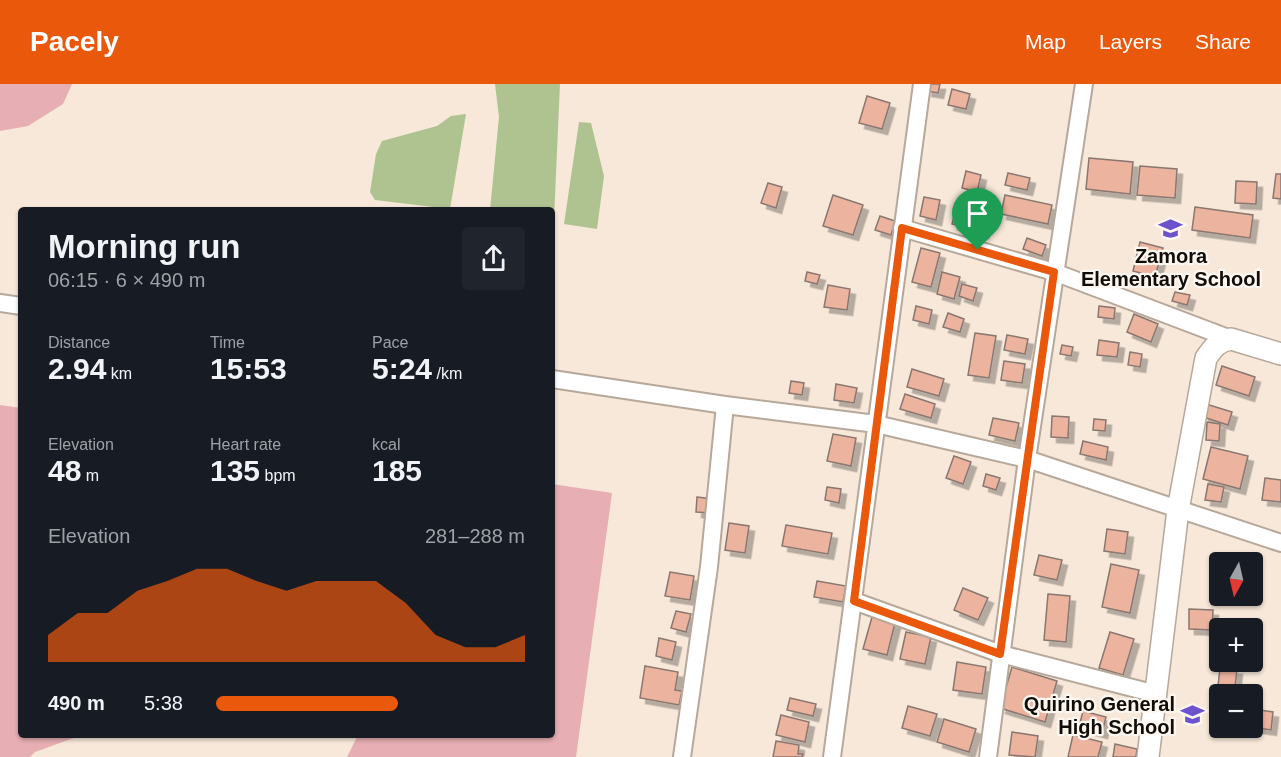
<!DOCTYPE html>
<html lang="en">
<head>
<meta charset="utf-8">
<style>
	body { margin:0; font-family:Arial,sans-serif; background:#20242c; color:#f1f3f6; height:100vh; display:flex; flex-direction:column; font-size:22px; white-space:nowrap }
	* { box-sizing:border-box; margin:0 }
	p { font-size:20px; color:#9ea1a6 }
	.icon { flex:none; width:33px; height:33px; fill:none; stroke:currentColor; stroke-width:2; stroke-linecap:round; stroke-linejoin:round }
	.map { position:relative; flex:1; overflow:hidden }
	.side { position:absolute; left:18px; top:123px; width:537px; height:531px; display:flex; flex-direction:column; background:#171b24; border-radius:6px; box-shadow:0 2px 4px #0004 }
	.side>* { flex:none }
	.needle { width:39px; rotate:188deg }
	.buttons { position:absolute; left:1209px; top:468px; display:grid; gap:12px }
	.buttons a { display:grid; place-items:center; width:54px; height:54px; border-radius:6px; background:#171b24; box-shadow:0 2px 4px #0004; font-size:30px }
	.pin { position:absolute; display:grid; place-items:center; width:51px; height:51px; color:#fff; margin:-62px -26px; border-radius:50% 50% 50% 0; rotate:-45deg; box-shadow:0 0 6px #0007 }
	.pin .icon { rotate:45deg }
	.round { display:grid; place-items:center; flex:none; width:63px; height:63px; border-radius:6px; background:#20242c }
	.head { display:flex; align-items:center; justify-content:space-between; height:102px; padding:0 30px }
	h1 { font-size:33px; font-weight:700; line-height:45px }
	.metrics { display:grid; grid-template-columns:repeat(3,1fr); gap:9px; height:102px; padding:6px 30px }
	.metrics div { display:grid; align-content:center }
	.metrics b { font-size:30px; font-weight:700 }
	.metrics small { font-size:16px; font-weight:400 }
	.metrics p { font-size:16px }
	.chart { height:168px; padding:12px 30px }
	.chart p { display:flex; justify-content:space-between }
	.chart svg { width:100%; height:108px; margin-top:6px; fill:#ea580c; opacity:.7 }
	ul { padding:0 30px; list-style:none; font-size:20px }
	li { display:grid; grid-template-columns:96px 72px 1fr; align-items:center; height:45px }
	li i { height:15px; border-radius:8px; background:#ea580c }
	header { display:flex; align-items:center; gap:36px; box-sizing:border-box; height:84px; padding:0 30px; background:#ea580c; color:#fff }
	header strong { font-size:28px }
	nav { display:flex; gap:33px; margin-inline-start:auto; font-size:21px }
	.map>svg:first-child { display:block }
	.green { fill:#e7aeb3 }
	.water { fill:#afc391 }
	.building { fill:#ecb39f; stroke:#897770; stroke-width:1.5; filter:url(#shadow) }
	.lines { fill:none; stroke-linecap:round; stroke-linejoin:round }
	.minor-casing { stroke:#b6a89a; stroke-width:20 }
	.major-casing { stroke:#b6a89a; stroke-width:24 }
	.minor { stroke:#fff; stroke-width:16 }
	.major { stroke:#fff; stroke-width:21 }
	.route-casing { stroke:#fff; stroke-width:12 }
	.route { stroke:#ea580c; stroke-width:8 }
	.labels { text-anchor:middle; stroke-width:4.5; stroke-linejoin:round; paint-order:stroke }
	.poi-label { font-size:20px; font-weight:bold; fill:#110c07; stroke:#fdf7f1 }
</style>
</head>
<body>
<header>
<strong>Pacely</strong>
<nav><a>Map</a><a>Layers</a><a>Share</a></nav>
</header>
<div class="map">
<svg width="1281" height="673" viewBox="0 0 1281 673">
	<defs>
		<filter id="shadow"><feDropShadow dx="5.5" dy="5.5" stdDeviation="0" flood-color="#0004"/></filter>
	</defs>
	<rect width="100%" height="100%" fill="#f7e8d9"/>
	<!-- green -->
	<g class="green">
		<path d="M0,0h72l-9,20 -35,22 -28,5z"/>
		<path d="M0,321l21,3v327h61l-47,17 -5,5h-30z"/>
		<path d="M552,400l60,9 -36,264h-229l11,-22h194z"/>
	</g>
	<!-- water -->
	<g class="water">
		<path d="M495,0h65l-6,135 -2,-1v-8h-62l9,-93z"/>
		<path d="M466,30l-16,95 -75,-9 -5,-8 6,-38 6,-13 55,-15 14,-10z"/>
		<path d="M579,38l12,1 13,53 -7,53 -33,-5z"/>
	</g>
	<!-- building -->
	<g class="building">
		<path d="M928,0h12l-2,9 -12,-2z"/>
		<path d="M952,5l18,5 -4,15 -18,-4z"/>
		<path d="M867,12l23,7 -8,26 -23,-6z"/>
		<path d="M1089,74l44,4 -3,32 -44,-5z"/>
		<path d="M1140,82l37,3 -2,29 -38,-3z"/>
		<path d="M966,87l15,4 -4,17 -15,-4z"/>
		<path d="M1008,89l22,5 -3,12 -22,-5z"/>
		<path d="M1276,90h5v25l-8,-1z"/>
		<path d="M1236,97l21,1 -1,22 -21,-1z"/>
		<path d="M768,99l14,4 -6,21 -15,-5z"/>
		<path d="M833,111l30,10 -10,30 -30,-9z"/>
		<path d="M1005,111l47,10 -4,19 -47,-10z"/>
		<path d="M924,113l16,3 -4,20 -16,-4z"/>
		<path d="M957,122l11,3 -4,18 -12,-3z"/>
		<path d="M1195,123l58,8 -3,23 -58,-8z"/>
		<path d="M974,130l13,4 -4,15 -13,-3z"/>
		<path d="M880,132l15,5 -4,14 -16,-5z"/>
		<path d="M1027,154l19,7 -4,11 -19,-7z"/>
		<path d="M1140,158l23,6 -8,29 -22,-6z"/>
		<path d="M921,164l19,5 -9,34 -19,-5z"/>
		<path d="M807,188l13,3 -3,9 -12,-3z"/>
		<path d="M942,188l18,5 -6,22 -17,-5z"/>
		<path d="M962,200l15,4 -4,13 -14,-5z"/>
		<path d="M828,201l22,4 -3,21 -23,-3z"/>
		<path d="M1175,208l15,3 -3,10 -15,-4z"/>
		<path d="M916,222l16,4 -3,14 -16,-4z"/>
		<path d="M1099,222l16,2 -1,11 -16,-2z"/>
		<path d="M948,229l16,6 -4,13 -17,-5z"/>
		<path d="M1134,230l24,10 -7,18 -24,-10z"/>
		<path d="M975,249l21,3 -7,42 -21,-3z"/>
		<path d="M1007,251l21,4 -3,15 -21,-4z"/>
		<path d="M1099,256l20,3 -2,14 -20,-2z"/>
		<path d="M1062,261l11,2 -2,9 -11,-2z"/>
		<path d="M1130,268l12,2 -2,13 -12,-2z"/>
		<path d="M1004,277l21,3 -3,19 -21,-3z"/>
		<path d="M1222,282l33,11 -6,19 -33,-11z"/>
		<path d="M912,285l32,10 -5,17 -32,-9z"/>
		<path d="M791,297l13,2 -2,12 -13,-2z"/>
		<path d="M836,300l21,4 -3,15 -20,-3z"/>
		<path d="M905,310l30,10 -4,14 -31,-9z"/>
		<path d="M1206,320l26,8 -4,13 -25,-8z"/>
		<path d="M1052,332l17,1 -1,21 -17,-1z"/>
		<path d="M993,334l26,5 -4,18 -26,-6z"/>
		<path d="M1094,335l12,1 -1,11 -12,-1z"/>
		<path d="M1207,338l13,2 -1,17 -13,-1z"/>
		<path d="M833,350l23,4 -5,28 -24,-5z"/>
		<path d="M1083,357l25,6 -2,13 -26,-6z"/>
		<path d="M1211,363l37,9 -8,33 -37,-10z"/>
		<path d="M954,372l17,6 -8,22 -17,-6z"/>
		<path d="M986,390l14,4 -4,12 -13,-4z"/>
		<path d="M1265,394l16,2v22l-19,-2z"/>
		<path d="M1208,400l16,3 -3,15 -16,-2z"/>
		<path d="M827,403l14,2 -2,14 -14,-3z"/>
		<path d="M697,413l15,2 -1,14 -15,-1z"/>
		<path d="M729,439l20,3 -4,27 -20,-3z"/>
		<path d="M786,441l46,8 -4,21 -46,-8z"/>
		<path d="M1107,445l21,3 -3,22 -21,-3z"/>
		<path d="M1039,471l23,5 -5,20 -23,-5z"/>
		<path d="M1111,480l28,6 -9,43 -28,-6z"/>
		<path d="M670,488l24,4 -4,24 -25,-4z"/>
		<path d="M817,497l29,5 -3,16 -29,-5z"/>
		<path d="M963,504l25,10 -10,22 -24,-10z"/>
		<path d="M1048,510l22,2 -4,46 -22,-2z"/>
		<path d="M1189,525l24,1 -1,20 -23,-1z"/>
		<path d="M676,527l15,3 -5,18 -15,-4z"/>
		<path d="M872,533l23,6 -8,32 -24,-6z"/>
		<path d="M906,548l25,5 -6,27 -25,-5z"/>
		<path d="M1110,548l24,7 -11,36 -24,-7z"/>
		<path d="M659,554l17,4 -4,18 -16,-4z"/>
		<path d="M957,578l29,5 -4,27 -29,-4z"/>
		<path d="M645,582l33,6 -3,18 7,1 -3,14 -39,-7z"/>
		<path d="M1012,583l45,14 -12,41 -45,-14z"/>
		<path d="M1220,584l17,1 -2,18 -17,-1z"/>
		<path d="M790,614l26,6 -3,12 -26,-6z"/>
		<path d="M908,622l29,8 -7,22 -28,-8z"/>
		<path d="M1252,625l21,3 -2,18 -19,-3z"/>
		<path d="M1083,627l23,6 -4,16 -23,-6z"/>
		<path d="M781,631l28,7 -4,20 -29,-7z"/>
		<path d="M944,635l32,10 -7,23 -32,-10z"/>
		<path d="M1012,648l26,4 -3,21 -26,-2z"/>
		<path d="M1073,651l29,7 -4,15h-30z"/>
		<path d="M776,657l23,4 -1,9h5l-1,3h-29z"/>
		<path d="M1115,660l22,5 -1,8h-23z"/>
	</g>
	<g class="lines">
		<defs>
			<g id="minor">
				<path d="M902,144l152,44 177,67"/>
				<path d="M0,219l21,3"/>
				<path d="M552,295l173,26 151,19 151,35 254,84"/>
				<path d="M854,517l147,53 155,40"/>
				<path d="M682,673l27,-190 16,-162"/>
				<path d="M832,673l90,-673"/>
				<path d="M988,673l39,-298 57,-375"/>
			</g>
			<path id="major" d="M1148,673l30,-247 28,-152c7,-10 12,-17 25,-19l50,15"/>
		</defs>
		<!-- minor casing -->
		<use href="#minor" class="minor-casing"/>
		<!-- major casing -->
		<use href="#major" class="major-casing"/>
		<!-- minor -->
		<use href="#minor" class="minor"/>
		<!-- major -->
		<use href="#major" class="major"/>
	</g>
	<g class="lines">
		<defs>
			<path id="route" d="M902,144l152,44 -54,382 -146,-53z"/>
		</defs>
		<!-- route casing -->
		<use href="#route" class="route-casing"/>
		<!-- route -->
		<use href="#route" class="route"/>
	</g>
	<!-- icons -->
	<defs>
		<symbol id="school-bare" viewBox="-9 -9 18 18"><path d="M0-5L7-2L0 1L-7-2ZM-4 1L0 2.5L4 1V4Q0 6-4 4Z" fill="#6c53cd" stroke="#fdf7f1" stroke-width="2.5" paint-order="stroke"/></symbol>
	</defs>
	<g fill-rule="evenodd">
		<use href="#school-bare" x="1154" y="128" width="33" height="33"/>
		<use href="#school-bare" x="1176" y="614" width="33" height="33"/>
	</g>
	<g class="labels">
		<!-- poi labels -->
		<g class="poi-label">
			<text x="1171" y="179">Zamora<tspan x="1171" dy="23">Elementary School</tspan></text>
			<text x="1175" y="627" text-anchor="end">Quirino General<tspan x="1175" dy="23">High School</tspan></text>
		</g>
	</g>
</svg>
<div class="buttons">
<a><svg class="needle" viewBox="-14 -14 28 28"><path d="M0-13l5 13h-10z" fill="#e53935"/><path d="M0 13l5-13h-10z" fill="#9ea1a6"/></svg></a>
<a>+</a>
<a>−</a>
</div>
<div class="pin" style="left:978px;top:166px;background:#1e9e55"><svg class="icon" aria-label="arrive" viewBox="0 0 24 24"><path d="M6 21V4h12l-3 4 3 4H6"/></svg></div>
<section class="side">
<div class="head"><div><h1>Morning run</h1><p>06:15 · 6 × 490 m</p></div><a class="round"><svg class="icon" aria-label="share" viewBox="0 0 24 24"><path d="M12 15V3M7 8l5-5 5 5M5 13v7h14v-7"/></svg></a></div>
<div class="metrics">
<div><p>Distance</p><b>2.94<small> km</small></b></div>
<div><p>Time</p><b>15:53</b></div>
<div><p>Pace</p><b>5:24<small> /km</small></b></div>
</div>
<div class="metrics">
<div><p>Elevation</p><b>48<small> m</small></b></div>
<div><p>Heart rate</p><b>135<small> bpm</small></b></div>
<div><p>kcal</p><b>185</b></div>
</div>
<div class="chart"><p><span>Elevation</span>281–288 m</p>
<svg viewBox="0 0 160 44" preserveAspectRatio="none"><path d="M0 44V33L10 24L20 24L30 15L40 11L50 6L60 6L70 11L80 15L90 11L100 11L110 11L120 20L130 33L140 38L150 38L160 33V44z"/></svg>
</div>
<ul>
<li><b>490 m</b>5:38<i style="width:59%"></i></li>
</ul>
</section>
</div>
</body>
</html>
